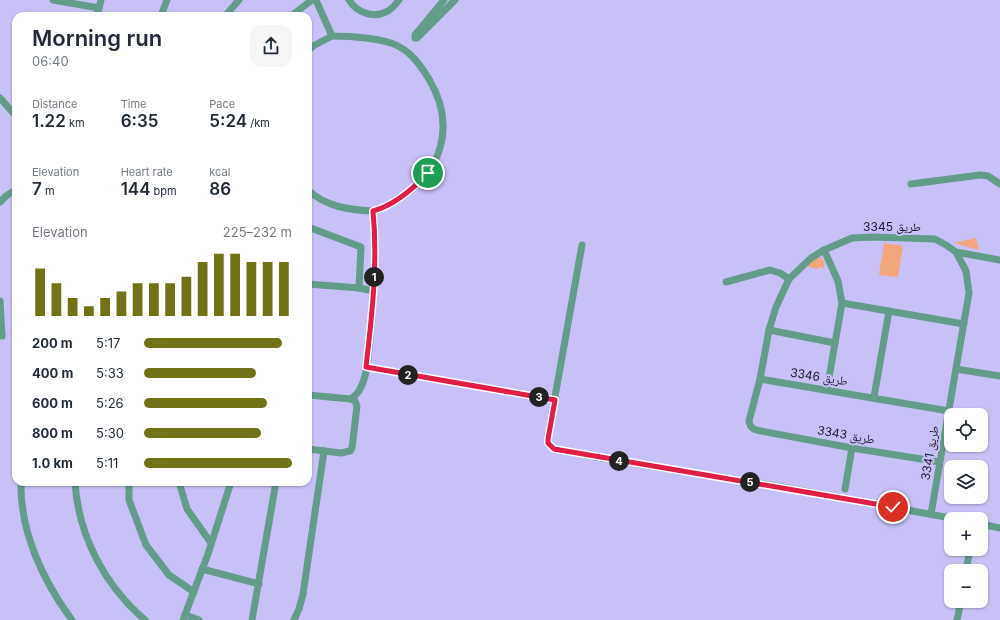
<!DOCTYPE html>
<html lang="en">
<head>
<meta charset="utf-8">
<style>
	body { margin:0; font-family:Inter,"Noto Naskh Arabic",sans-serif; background:#f6f6f7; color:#1f2937; height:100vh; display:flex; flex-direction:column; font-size:15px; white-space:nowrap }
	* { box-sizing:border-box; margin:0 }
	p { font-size:13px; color:#747a83 }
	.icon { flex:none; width:22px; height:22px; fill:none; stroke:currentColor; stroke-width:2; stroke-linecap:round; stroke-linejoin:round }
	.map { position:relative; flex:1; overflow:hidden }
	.details { position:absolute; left:12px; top:12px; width:300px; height:474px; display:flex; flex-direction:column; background:#fff; border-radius:12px; box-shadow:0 1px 3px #0004 }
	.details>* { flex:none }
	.tools { position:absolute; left:944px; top:408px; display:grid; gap:8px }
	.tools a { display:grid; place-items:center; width:44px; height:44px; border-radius:8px; background:#fff; box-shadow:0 1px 3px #0004; font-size:20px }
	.pin { position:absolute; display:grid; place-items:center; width:34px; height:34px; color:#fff; margin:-17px; border:2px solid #fff; border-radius:50%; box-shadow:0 1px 4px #0007 }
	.km { position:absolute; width:20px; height:20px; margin:-10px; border-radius:50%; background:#222; color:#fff; font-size:11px; line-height:20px; text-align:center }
	.round { display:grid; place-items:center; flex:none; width:42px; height:42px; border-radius:12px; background:#f6f6f7 }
	.head { display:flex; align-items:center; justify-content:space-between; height:68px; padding:0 20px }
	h1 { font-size:22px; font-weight:600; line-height:30px }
	.stats { display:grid; grid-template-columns:repeat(3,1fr); gap:6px; height:68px; padding:4px 20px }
	.stats div { display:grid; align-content:center }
	.stats b { font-size:17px; font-weight:600 }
	.stats small { font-size:11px; font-weight:400 }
	.stats p { font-size:11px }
	.chart { height:112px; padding:8px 20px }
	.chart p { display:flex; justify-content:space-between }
	.chart svg { width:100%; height:72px; margin-top:4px; stroke:#717116; stroke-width:6 }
	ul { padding:0 20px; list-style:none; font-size:13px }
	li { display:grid; grid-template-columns:64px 48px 1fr; align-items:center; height:30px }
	li i { height:10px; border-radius:5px; background:#717116 }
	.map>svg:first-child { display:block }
	.green { fill:#f4a77c }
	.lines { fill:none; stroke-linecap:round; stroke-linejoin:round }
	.minor { stroke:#639d89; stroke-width:7 }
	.route-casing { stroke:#fff; stroke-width:8 }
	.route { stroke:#e11d48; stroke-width:5 }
	.labels { text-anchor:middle; stroke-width:4; stroke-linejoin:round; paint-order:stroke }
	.street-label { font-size:12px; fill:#1c1831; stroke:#c8c1f7 }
</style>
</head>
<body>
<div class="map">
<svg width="1000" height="620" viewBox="0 0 1000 620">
	<rect width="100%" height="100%" fill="#c8c1f7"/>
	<!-- green -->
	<g class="green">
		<path d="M976,238l3,12 -25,-7z"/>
		<path d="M884,243l19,3 -5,31 -19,-2z"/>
		<path d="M821,257l3,5v6l-5,-1 -1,2 -12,-3 11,-8z"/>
	</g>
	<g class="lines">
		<!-- minor -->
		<g class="minor">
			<path d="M53,0l46,8"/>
			<path d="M316,0l16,36c17,0 52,2 66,10 15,8 22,19 31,33 27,46 14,93 -31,120 -9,5 -16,10 -25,12 4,43 1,86 -3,128 -2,16 -2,34 -9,48 -2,5 -6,9 -10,12"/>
			<path d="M349,0c8,13 25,19 39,11 5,-3 8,-7 11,-11"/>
			<path d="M444,0l-29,35v3h2l38,-38"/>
			<path d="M97,16l4,-16"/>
			<path d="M161,16l6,-16"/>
			<path d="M225,16l14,-16"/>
			<path d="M291,16l21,-16"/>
			<path d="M308,51l5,-5 19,-10"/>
			<path d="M0,98l16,18"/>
			<path d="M911,184l69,-9 8,1 12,8"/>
			<path d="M308,190c18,17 42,20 65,21"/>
			<path d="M0,202c4,-4 10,-11 16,-11"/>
			<path d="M308,227l53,20 -2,41"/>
			<path d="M582,245l-34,191v7l6,6 59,11 169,27 174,32"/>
			<path d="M824,250l14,31 4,22 -15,86"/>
			<path d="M956,252l44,8"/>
			<path d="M726,282l44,-12 10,3 9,6"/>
			<path d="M308,284l51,4 15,3"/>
			<path d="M0,301l2,35"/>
			<path d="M842,303l122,21"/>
			<path d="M769,330l66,13"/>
			<path d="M366,367l189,33"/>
			<path d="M956,369l44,7"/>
			<path d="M760,379l189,32"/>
			<path d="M308,395l43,4 4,2 2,5 -5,42 -2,3 -9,2 -33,-4"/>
			<path d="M874,397l15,-86"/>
			<path d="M21,482c-1,50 22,99 51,138"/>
			<path d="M75,482c3,53 30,104 70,138"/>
			<path d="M129,482v18l17,45 23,30 25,17"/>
			<path d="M179,482l8,27 24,34"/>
			<path d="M845,489l7,-41"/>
			<path d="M931,514l38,-221 -3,-22 -10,-19 -10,-7 -11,-6 -62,-2 -21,1 -28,12 -13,8 -22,21 -13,28 -7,23 -9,49 -11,42c1,7 5,9 12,10l91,17 88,14"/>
			<path d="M981,524l19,4"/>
			<path d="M202,569l57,15"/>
			<path d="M966,571l4,-22"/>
			<path d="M185,615l14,5"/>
			<path d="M183,620l25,-66 23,-72"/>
			<path d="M252,620l24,-138"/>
			<path d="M294,620l5,-11 4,-15 21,-143"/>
			<path d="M957,620l4,-19"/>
		</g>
	</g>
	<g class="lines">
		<defs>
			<path id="route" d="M428,173c-15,16 -33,32 -55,38 5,52 -1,105 -7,156l189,33 -7,39v4l6,6 339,58"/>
		</defs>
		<!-- route casing -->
		<use href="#route" class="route-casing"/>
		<!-- route -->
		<use href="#route" class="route"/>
	</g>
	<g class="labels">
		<!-- street labels -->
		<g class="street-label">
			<text x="892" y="231">طريق 3345</text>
			<text transform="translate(819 377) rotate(9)" y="4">طريق 3346</text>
			<text transform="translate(846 435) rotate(10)" y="4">طريق 3343</text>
			<text transform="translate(930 453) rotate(-80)" y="4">طريق 3341</text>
		</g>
	</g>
</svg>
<div class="tools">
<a><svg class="icon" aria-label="locate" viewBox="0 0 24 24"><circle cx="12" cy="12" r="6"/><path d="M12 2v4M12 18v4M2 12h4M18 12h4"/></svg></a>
<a><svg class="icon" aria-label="layers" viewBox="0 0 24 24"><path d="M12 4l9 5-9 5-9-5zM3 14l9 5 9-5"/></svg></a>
<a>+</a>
<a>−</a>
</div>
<div class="pin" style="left:428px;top:173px;background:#1e9e55"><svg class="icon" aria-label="arrive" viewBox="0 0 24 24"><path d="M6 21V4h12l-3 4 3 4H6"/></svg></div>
<div class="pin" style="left:893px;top:507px;background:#d93025"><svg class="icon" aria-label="check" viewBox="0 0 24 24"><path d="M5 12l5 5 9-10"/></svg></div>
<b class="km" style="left:374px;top:277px">1</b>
<b class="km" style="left:408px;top:375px">2</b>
<b class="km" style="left:539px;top:397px">3</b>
<b class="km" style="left:619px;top:461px">4</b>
<b class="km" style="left:750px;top:482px">5</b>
<section class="details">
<div class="head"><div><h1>Morning run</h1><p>06:40</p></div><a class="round"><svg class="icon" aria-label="share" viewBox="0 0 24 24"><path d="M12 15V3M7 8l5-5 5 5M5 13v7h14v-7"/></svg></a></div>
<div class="stats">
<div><p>Distance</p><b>1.22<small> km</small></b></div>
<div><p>Time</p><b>6:35</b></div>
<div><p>Pace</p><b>5:24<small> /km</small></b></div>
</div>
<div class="stats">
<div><p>Elevation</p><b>7<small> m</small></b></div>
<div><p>Heart rate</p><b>144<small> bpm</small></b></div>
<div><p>kcal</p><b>86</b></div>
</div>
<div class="chart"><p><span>Elevation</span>225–232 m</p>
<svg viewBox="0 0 160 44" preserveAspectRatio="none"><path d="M5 44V15M15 44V24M25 44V33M35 44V38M45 44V33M55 44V29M65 44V24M75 44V24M85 44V24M95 44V20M105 44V11M115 44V6M125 44V6M135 44V11M145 44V11M155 44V11"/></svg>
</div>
<ul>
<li><b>200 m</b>5:17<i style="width:93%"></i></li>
<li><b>400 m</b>5:33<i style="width:76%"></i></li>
<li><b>600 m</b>5:26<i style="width:83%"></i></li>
<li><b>800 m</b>5:30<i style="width:79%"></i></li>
<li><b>1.0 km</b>5:11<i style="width:100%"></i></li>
</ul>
</section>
</div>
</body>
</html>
